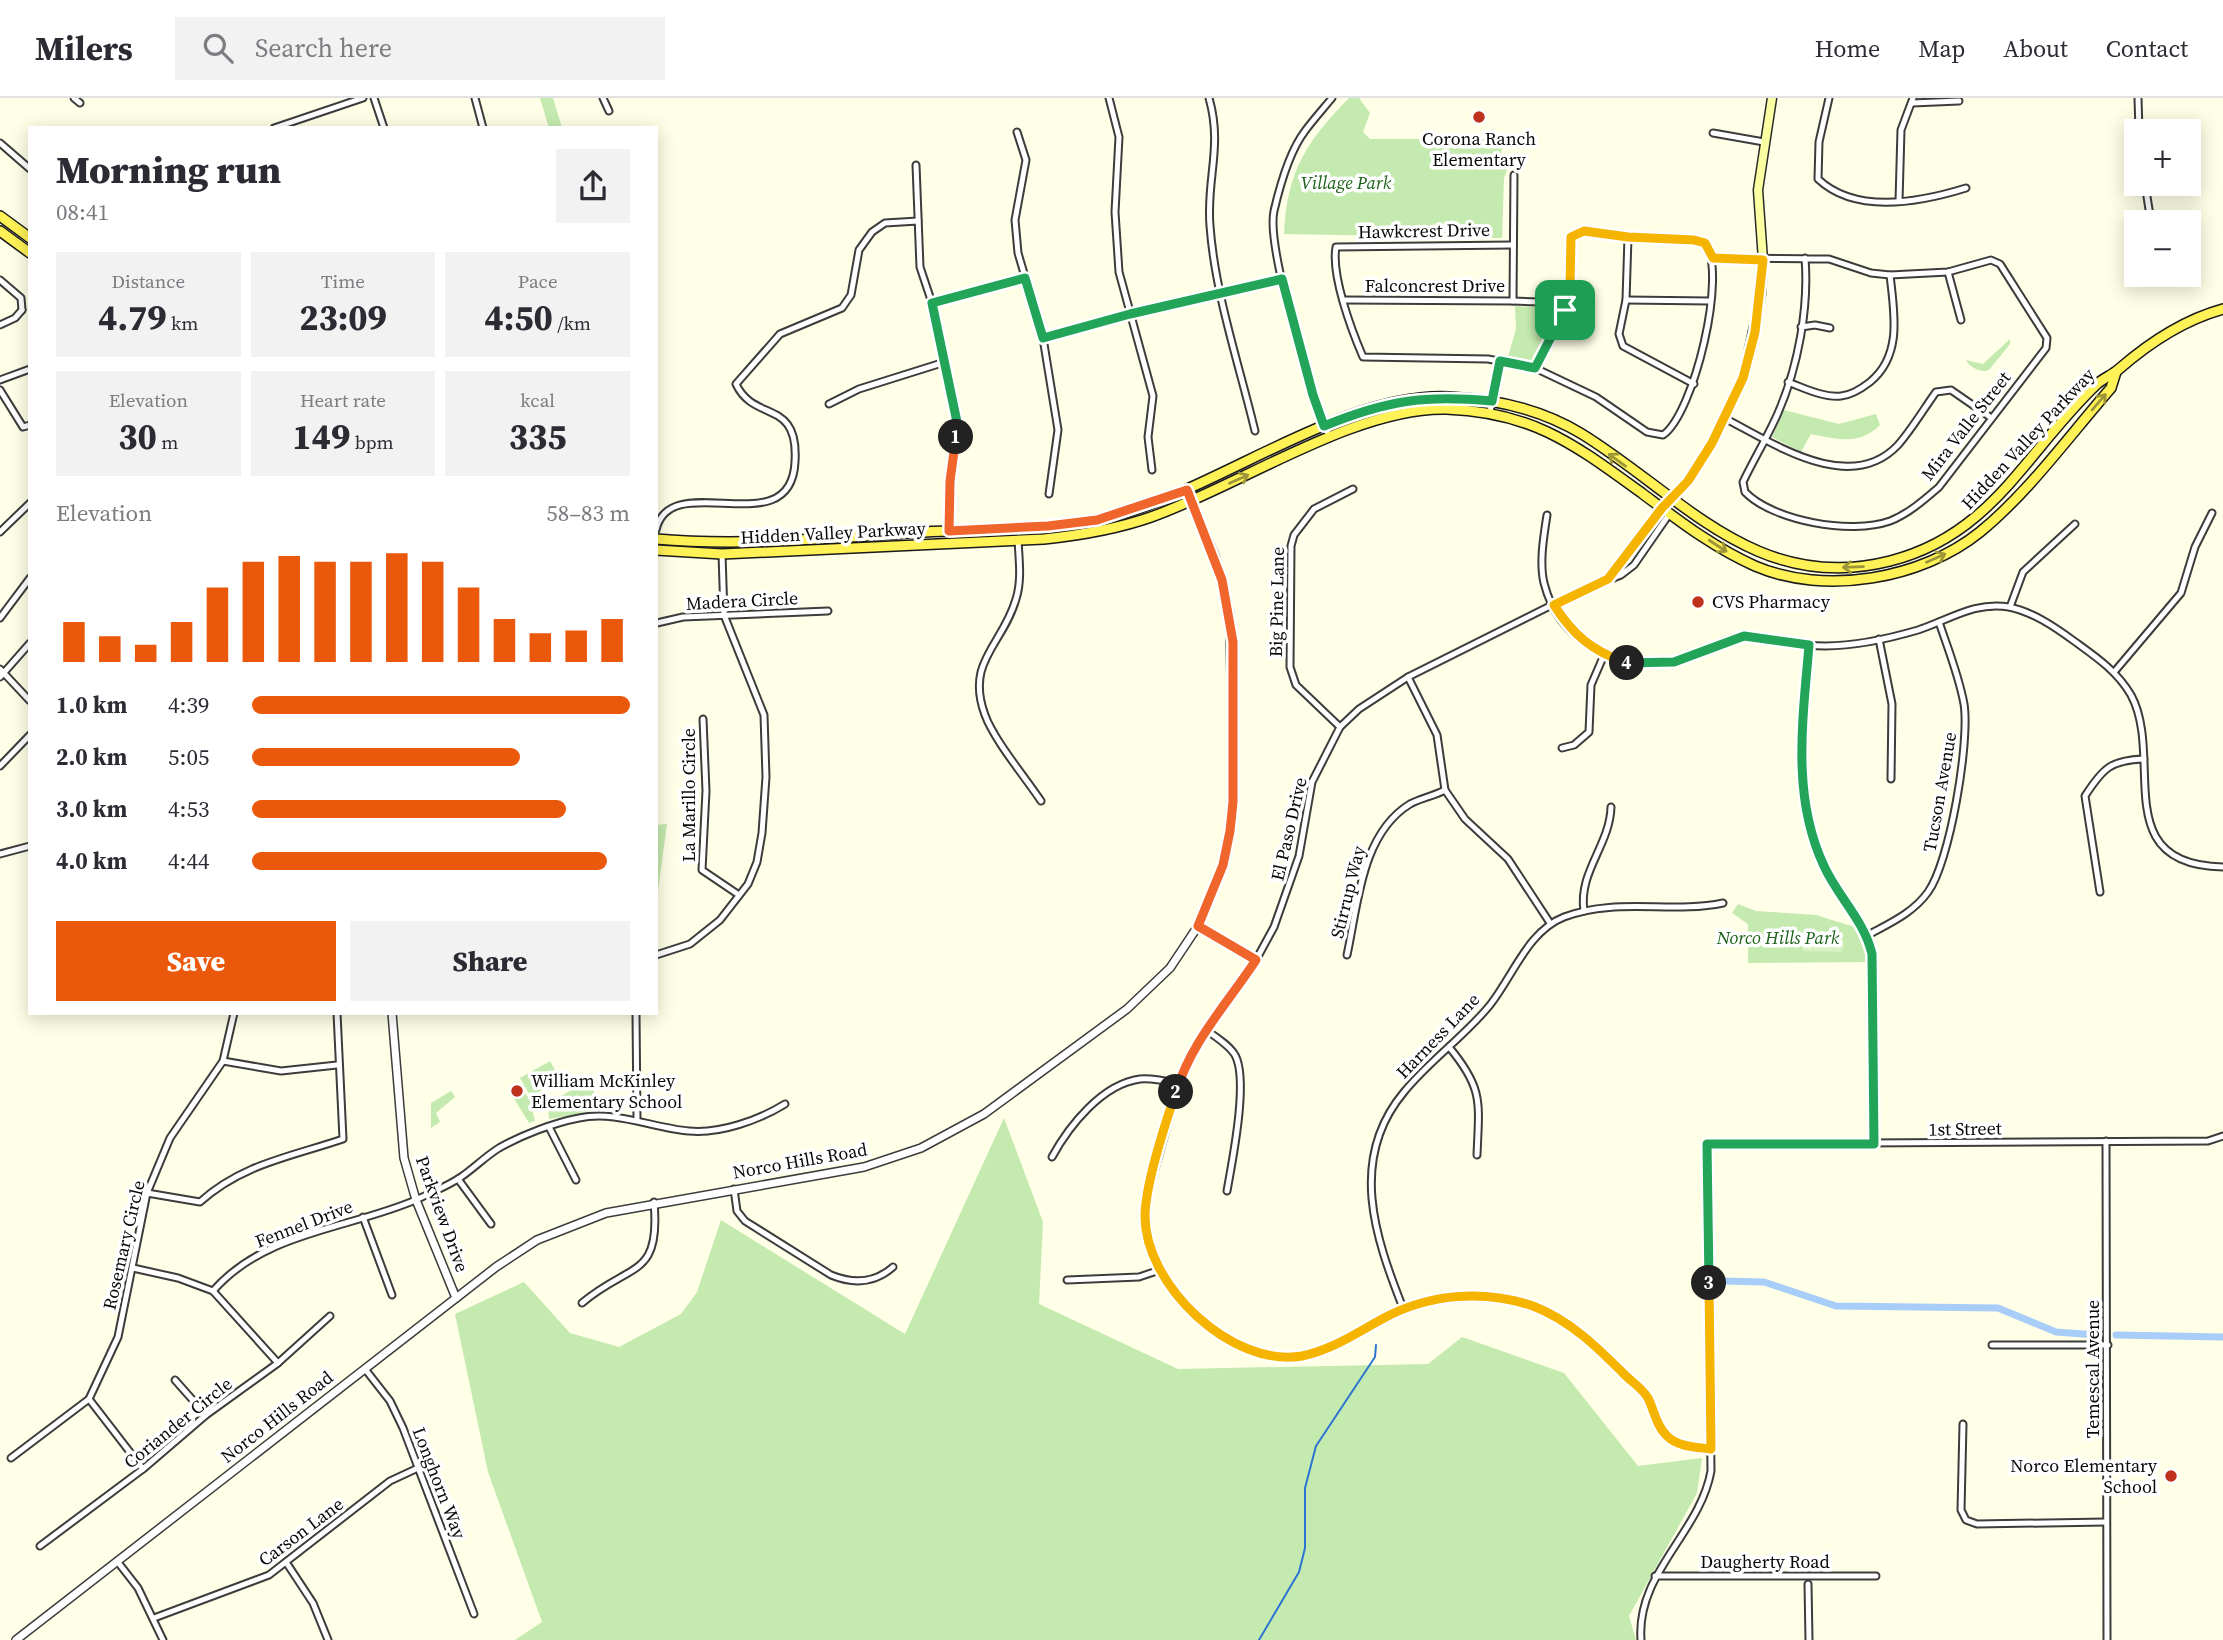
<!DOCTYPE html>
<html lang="en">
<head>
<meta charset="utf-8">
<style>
	body { margin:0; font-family:"Source Serif 4",serif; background:#f2f2f3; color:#2b2b33; height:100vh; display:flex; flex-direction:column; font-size:26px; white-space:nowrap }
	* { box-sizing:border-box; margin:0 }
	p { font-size:23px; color:#7c7c81 }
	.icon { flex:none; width:38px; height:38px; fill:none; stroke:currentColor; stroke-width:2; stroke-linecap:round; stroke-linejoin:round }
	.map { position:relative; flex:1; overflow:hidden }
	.sheet { position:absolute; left:28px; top:28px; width:630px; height:889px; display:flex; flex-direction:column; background:#fff; border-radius:0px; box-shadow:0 4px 18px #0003 }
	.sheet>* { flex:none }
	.controls { position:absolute; left:2124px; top:21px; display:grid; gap:14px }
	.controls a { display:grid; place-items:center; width:77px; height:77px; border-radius:0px; background:#fff; box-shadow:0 4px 18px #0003; font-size:35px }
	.pin { position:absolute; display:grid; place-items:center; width:60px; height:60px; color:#fff; margin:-30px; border-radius:14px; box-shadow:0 4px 10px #0006 }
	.km { position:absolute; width:35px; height:35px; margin:-18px; border-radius:50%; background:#222; color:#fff; font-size:19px; line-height:35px; text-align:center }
	.round { display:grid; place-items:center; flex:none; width:74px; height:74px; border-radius:0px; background:#f2f2f3 }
	.overview { display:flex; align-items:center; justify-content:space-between; height:119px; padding:0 28px }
	h1 { font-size:38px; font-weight:800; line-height:52px }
	.metrics { display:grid; grid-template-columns:repeat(3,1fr); gap:10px; height:119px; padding:7px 28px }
	.metrics div { display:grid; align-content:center; border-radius:0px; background:#f2f2f3; text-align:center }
	.metrics b { font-size:35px; font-weight:800 }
	.metrics small { font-size:19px; font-weight:400 }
	.metrics p { font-size:19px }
	.chart { height:196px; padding:14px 28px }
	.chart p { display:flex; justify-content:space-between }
	.chart svg { width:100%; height:126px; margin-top:7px; stroke:#ea580c; stroke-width:6 }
	.button { display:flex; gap:14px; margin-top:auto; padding:14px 28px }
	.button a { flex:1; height:80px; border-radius:0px; background:#ea580c; color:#fff; font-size:28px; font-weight:800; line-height:80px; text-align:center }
	.button a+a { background:#f2f2f3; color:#2b2b33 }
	ul { padding:0 28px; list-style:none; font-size:23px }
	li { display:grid; grid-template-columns:112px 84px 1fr; align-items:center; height:52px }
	li i { height:18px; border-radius:9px; background:#ea580c }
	header { display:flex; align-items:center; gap:42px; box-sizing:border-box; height:98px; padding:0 35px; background:#fff; border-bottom:2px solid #e1e1e2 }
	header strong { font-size:33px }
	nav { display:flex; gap:38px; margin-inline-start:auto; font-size:24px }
	.search { width:490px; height:63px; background:#f2f2f3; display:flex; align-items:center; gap:18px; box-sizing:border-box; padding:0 24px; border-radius:0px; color:#7c7c81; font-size:26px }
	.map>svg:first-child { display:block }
	.green { fill:#c4eaaf }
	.pitch { fill:#d8f1c1 }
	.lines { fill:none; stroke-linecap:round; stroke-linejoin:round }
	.stream { stroke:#2c74d2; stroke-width:2 }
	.canal { stroke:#a8cdf9; stroke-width:7 }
	.minor-casing { stroke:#3c3c3c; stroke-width:9 }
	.tertiary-casing { stroke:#3c3c3c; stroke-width:10 }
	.secondary-casing { stroke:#2b2b2b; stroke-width:11 }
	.primary-casing { stroke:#1a1a1a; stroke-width:12 }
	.minor { stroke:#fff; stroke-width:5 }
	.tertiary { stroke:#fff; stroke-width:7 }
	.secondary { stroke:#faffa1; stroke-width:8 }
	.primary { stroke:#fff256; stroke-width:9 }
	.oneway { stroke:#9d9537 }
	.split-1-casing { stroke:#fff; stroke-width:14 }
	.split-2-casing { stroke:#fff; stroke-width:14 }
	.split-3-casing { stroke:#fff; stroke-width:14 }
	.split-4-casing { stroke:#fff; stroke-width:14 }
	.split-5-casing { stroke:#fff; stroke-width:14 }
	.split-1 { stroke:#22a559; stroke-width:9 }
	.split-2 { stroke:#f0652b; stroke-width:9 }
	.split-3 { stroke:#f5b400; stroke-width:9 }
	.split-4 { stroke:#22a559; stroke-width:9 }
	.split-5 { stroke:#f5b400; stroke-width:9 }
	.poi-dot { fill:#be311d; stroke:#fff; stroke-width:2.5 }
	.labels { text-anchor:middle; stroke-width:7; stroke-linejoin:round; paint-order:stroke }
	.poi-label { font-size:18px; fill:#090909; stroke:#fff; text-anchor:start }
	.park-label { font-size:18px; font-style:italic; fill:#1c6219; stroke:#fff }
	.street-label { font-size:18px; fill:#090909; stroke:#fff }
</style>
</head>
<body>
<header>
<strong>Milers</strong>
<div class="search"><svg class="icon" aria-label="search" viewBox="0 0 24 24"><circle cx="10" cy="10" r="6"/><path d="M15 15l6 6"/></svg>Search here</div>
<nav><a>Home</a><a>Map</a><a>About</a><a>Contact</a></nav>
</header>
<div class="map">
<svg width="2223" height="1542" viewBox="0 0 2223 1542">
	<rect width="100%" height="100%" fill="#fffee6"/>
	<!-- green -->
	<g class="green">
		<path d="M540,0h13l9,30h-13z"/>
		<path d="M1349,0h10l11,15 -7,19 7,7h132l-1,23 7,6 -4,10 -2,60 -218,-4c3,-63 22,-92 65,-136z"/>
		<path d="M1515,208l19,1 21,6 -24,49 -23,-5 8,-28z"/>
		<path d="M2010,241v5l-21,26c-8,3 -19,-2 -23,-10l17,4z"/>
		<path d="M1784,312l55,14 37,-10 4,11c-21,21 -43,14 -69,9l-10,18 -29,-15z"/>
		<path d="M667,726l-10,74h-1v-73z"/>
		<path d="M1738,806l18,7 60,4 42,13 9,34 -119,1v-39l-16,-11z"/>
		<path d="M550,963l10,18 -29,18 -11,-19z"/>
		<path d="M588,983l6,6 -1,25 -44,7 -1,-16z"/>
		<path d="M520,987l10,16 5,20 -6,2 -19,-31z"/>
		<path d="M451,993l4,6 -19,16 4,9 -9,6v-25z"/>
		<path d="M1004,1020l39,104 -4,82 139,65 250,-5 34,-27 102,36 74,93 64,-8 -5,35 -68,123 7,24h-1121l27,-18 -54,-150 -33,-158 69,-32 46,51 49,14 62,-33 16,-22 24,-72 184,114z"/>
	</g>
	<!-- pitch -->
	<path class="pitch" d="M1805,833l37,1 2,16 -3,4 -38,-1 -2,-15z"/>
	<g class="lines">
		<!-- stream -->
		<path class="stream" d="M1259,1542l40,-68 6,-24v-60l11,-42 59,-89 1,-12"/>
		<!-- canal -->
		<g class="canal">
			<path d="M1722,1183l42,1 72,24 162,2 58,24 41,3"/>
			<path d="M2116,1237l107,2"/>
		</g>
		<defs>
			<g id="minor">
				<path d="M74,0l6,5"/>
				<path d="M374,0l10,30"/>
				<path d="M475,0l8,30"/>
				<path d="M603,0l6,13"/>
				<path d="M1109,0l10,39 -4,75 4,60 34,124 -5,41 4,33"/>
				<path d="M1209,0c14,49 -3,81 1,128 5,68 29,138 45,205"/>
				<path d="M1829,0l-10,44 -1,37c38,36 103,23 148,9"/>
				<path d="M2138,0l1,33"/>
				<path d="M1912,5l47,-2"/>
				<path d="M274,30l89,-30"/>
				<path d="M1017,34l9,28 -11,60 3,33 25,85 15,92 -9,64"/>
				<path d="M1713,35l51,9"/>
				<path d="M0,45l30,26"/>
				<path d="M916,67l4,102 12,36 25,119 -7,59 -1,50"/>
				<path d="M2145,86l6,38"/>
				<path d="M1899,103l2,-71 12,-32"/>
				<path d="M1628,139l-2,63 -7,34 4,12 71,38"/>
				<path d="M1512,147l-176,2c-5,28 15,82 27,110l125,2 47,9 61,29 51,35 16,3c31,-21 65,-163 42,-192l-11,-3 -66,-3 -44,-6 -13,6 -1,50 -5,24 -30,57"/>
				<path d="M1713,160l116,1 42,14 19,2 58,-3 43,-12 9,4 47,74 -1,10 -107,139c-15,13 -31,27 -49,34 -39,14 -117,0 -145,-29l-2,-10c11,-23 25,-46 35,-69 20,-46 31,-105 27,-155"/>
				<path d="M1948,174l13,48"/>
				<path d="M0,182l21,18 1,12"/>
				<path d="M1345,202l168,1 26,1 26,9"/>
				<path d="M1626,202l84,1"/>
				<path d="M1513,203l1,-126"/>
				<path d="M932,205l93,-26"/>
				<path d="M0,227l15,-7 7,-8"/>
				<path d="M1801,229l14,-2 15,3"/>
				<path d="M1043,240l87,-24 152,-35"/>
				<path d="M0,282l30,-11"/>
				<path d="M1788,284c16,6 36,16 53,14 11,-1 20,-7 29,-14 33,-27 24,-70 20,-107"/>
				<path d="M0,292l23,37 7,-2"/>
				<path d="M829,306l30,-15 86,-27"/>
				<path d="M1490,314l10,-51"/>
				<path d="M1726,321c47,24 124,77 172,26 14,-16 25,-35 38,-53l15,-2 39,27"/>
				<path d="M1330,340c-17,-37 -64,-191 -56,-227 6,-26 15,-59 31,-80 8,-11 18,-22 27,-33"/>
				<path d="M1670,415l-36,52 -13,10 -45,18 -168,84 -49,32 -19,18 -28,55 -13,74 -25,71 -18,33 -57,80 -15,26 -33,117 -6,34 2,18 13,35 30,39 40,33 47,14h24l50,-18 52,-30 21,-7 44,-5 43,4 43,16 49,35 44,45 20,40 15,9 29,4"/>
				<path d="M1547,417c-3,20 -8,47 -3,68 15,60 71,85 127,79 26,-2 48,-25 74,-26 21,0 43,7 63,9 36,4 76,-5 110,-15 31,-10 57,-29 91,-23 24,5 46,20 65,34 22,16 43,30 57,54 34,63 -24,170 92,172"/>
				<path d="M656,432c14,-64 135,16 139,-68 4,-64 -41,-39 -59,-78l44,-50 62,-26 9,-13 8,-45 13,-18 13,-9 33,-2"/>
				<path d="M0,434l30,-29"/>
				<path d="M1018,442c1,20 4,40 -2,59 -13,46 -51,62 -31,116 9,25 40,62 56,86"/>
				<path d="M1610,479l52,-69"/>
				<path d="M2010,509l13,-35 52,-48"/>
				<path d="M0,520l30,-40"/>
				<path d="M657,525l26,-6 145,-6"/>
				<path d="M1879,541l13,65 -1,75"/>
				<path d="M1809,547c-6,75 -18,151 15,221 14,31 40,54 48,88l2,190"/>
				<path d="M0,571l30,32"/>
				<path d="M2115,573l66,-78 14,-46 17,-34"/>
				<path d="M0,579l30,-34"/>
				<path d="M1408,579l29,58 8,55 20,29 43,40 42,64"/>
				<path d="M703,621l3,72 -4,79 37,25"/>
				<path d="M1340,629l-44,-42 -6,-18 1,-121 3,-11 20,-26 39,-20"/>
				<path d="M1562,650l12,-3 15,-13 2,-47 13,-30"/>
				<path d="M0,668l30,-31"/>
				<path d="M0,756l30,-8"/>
				<path d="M2100,794l-15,-96c18,-28 26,-36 59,-37"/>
				<path d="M1584,813c-6,-39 26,-66 27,-104"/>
				<path d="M1198,828l58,34"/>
				<path d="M1868,837c22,-12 45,-22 60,-43 22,-30 42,-151 36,-188 -5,-28 -16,-55 -25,-82"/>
				<path d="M656,857l34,-11 30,-24 28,-36 9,-22 5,-29 4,-56 -2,-62 -40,-100 -2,-61"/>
				<path d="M1347,857c11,-50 14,-121 63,-151 11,-6 24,-8 35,-14"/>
				<path d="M636,915l1,107"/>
				<path d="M1206,932c10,7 23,15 29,25 14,25 -3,107 -8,136"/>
				<path d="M1449,949c35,42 30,56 28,108"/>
				<path d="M223,963l58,10 56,-6"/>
				<path d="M549,1029l27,53"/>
				<path d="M2106,1043l1,499"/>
				<path d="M1052,1059c17,-31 50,-73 88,-78 13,-1 26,2 39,5"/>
				<path d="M458,1081l33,45"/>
				<path d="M734,1091l3,22 8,10 86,54c22,9 44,8 62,-8"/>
				<path d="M147,1095l53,9c42,-38 90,-45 143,-63l-6,-126"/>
				<path d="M363,1119l29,78"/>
				<path d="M133,1170l45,10 35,13 65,72"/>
				<path d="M1067,1182l72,-3 21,-7"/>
				<path d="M213,1193c52,-60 137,-62 205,-92 14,-7 30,-13 43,-22 13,-9 25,-21 38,-29 23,-13 54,-25 80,-30 36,-8 74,10 110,13 31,3 70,-11 96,-27"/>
				<path d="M582,1205c48,-41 79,-24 72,-101"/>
				<path d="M1403,1210c-28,-71 -55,-149 1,-216 26,-32 60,-55 86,-87 23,-29 38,-74 74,-88 52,-20 107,-3 159,-14"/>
				<path d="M1992,1247h116"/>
				<path d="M365,1271l25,32 13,27 71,186"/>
				<path d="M175,1282l31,35"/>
				<path d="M89,1301l54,70"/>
				<path d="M1963,1326l-2,86 5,10 11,4 129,-2"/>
				<path d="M11,1360l78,-59 29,-62 29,-144 23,-55 53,-77 11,-48"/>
				<path d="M40,1448l103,-77 63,-54 72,-52 52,-47"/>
				<path d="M117,1463l21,27 25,52"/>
				<path d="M286,1464l27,41 15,37"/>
				<path d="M1655,1478h221"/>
				<path d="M1808,1486l1,56"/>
				<path d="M154,1520l115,-43 121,-94 28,-13"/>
				<path d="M1641,1542c-5,-67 59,-107 70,-169l-4,-327 501,-3 15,-5"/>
			</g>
			<g id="tertiary">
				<path d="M392,915l12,145 12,42 40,98"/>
				<path d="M16,1542l480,-373 41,-27 69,-27 258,-46 57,-19 63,-34 143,-105 43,-41 28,-42 15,-33 10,-28 10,-63 -3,-188 -15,-58 -28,-66"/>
			</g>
			<path id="secondary" d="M1662,410l26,-27 24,-37 31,-66 18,-84 2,-34 -5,-70 14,-92"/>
			<g id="primary">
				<path d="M0,118l30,22"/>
				<path d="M0,133l30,22"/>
				<path d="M656,441c90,8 180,-2 269,-7 66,-3 135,-1 199,-19 101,-29 222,-121 325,-116 47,2 92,12 133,37 100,62 175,161 308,127 103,-26 136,-110 207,-177 7,-6 15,-9 22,-15 31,-27 64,-49 104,-60"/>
				<path d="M656,452l66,4 322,-15c37,-4 73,-10 107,-22 88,-31 204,-110 295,-108 88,3 129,36 197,85 35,26 71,54 112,72 70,30 167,13 225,-34 49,-40 89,-96 131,-144l5,-16"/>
			</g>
		</defs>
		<!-- minor casing -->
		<use href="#minor" class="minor-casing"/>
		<!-- tertiary casing -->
		<use href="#tertiary" class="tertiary-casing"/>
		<!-- secondary casing -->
		<use href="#secondary" class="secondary-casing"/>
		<!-- primary casing -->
		<use href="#primary" class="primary-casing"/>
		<!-- minor -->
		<use href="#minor" class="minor"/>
		<!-- tertiary -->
		<use href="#tertiary" class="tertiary"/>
		<!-- secondary -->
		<use href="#secondary" class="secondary"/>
		<!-- primary -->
		<use href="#primary" class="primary"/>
	</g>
	<!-- one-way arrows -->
	<defs><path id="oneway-shaft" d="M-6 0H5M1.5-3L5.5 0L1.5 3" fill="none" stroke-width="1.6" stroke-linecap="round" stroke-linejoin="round" transform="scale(1.75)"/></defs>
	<g class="oneway">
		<use href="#oneway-shaft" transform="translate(2099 304) rotate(-49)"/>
		<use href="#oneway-shaft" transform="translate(1617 362) rotate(-144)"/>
		<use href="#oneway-shaft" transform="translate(1239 381) rotate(-24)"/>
		<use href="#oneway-shaft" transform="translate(1718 448) rotate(33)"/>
		<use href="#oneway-shaft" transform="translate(1936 460) rotate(-24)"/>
		<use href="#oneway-shaft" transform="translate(1853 469) rotate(178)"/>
	</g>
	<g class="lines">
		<defs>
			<path id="split-1" d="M956,339l1,-15 -25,-119 93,-25 18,60 87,-24 152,-35 31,116 11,31c64,-26 100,-31 168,-25l8,-40 35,7 30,-58"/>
			<path id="split-2" d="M956,339l-6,44 -1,50 99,-5 49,-6 90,-30 35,90 11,62v160l-3,29 -7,34 -25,61 58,34c-29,44 -65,82 -80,132"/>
			<path id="split-3" d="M1176,994c-11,32 -30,90 -31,123 -1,69 86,153 157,141 30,-6 56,-24 82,-38 45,-24 99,-29 149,-12 37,14 65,42 92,69 7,7 18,14 23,23 6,12 8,27 18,37 11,12 30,12 45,14l-2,-166"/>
			<path id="split-4" d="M1627,565l47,-1 70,-26 65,9c-6,74 -18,151 15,221 14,31 40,54 48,88l2,190h-167l2,139"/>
			<path id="split-5" d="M1565,212l5,-23 1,-50 13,-6 44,6 66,3 11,3 8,15 50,2 -8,72 -12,46 -31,65 -24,38 -26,27 -54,71 -54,26c19,30 38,46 73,58"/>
		</defs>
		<!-- split-1 casing -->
		<use href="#split-1" class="split-1-casing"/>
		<!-- split-2 casing -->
		<use href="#split-2" class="split-2-casing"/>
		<!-- split-3 casing -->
		<use href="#split-3" class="split-3-casing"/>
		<!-- split-4 casing -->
		<use href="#split-4" class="split-4-casing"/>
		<!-- split-5 casing -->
		<use href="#split-5" class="split-5-casing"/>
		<!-- split-1 -->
		<use href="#split-1" class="split-1"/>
		<!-- split-2 -->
		<use href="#split-2" class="split-2"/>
		<!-- split-3 -->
		<use href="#split-3" class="split-3"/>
		<!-- split-4 -->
		<use href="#split-4" class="split-4"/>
		<!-- split-5 -->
		<use href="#split-5" class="split-5"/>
	</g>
	<!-- markers -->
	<g class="poi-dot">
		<circle cx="1479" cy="19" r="7"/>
		<circle cx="1698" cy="504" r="7"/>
		<circle cx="517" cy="993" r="7"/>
		<circle cx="2171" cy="1378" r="7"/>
	</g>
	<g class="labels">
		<!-- poi labels -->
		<g class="poi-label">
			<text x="1479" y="47" text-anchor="middle">Corona Ranch<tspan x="1479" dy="21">Elementary</tspan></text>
			<text x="1712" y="510">CVS Pharmacy</text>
			<text x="531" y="989">William McKinley<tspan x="531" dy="21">Elementary School</tspan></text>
			<text x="2157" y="1374" text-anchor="end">Norco Elementary<tspan x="2157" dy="21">School</tspan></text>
		</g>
		<!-- park labels -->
		<g class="park-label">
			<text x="1346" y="91">Village Park</text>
			<text x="1778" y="846">Norco Hills Park</text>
		</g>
		<!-- street labels -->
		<g class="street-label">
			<text transform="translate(1424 133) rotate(-1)" y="6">Hawkcrest Drive</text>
			<text x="1435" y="194">Falconcrest Drive</text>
			<text transform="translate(1966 328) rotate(-52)" y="6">Mira Valle Street</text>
			<text transform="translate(2028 341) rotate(-47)" y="6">Hidden Valley Parkway</text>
			<text transform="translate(833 435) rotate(-3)" y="6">Hidden Valley Parkway</text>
			<text transform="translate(742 503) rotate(-3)" y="6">Madera Circle</text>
			<text transform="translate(1277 504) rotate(-89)" y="6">Big Pine Lane</text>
			<text transform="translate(1940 694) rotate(-80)" y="6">Tucson Avenue</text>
			<text transform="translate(689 697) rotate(-90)" y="6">La Marillo Circle</text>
			<text transform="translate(1289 731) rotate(-77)" y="6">El Paso Drive</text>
			<text transform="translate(1348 794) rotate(-76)" y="6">Stirrup Way</text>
			<text transform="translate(1438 938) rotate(-46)" y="6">Harness Lane</text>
			<text transform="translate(1965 1031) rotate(-1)" y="6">1st Street</text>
			<text transform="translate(800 1063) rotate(-10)" y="6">Norco Hills Road</text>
			<text transform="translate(442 1116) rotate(70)" y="6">Parkview Drive</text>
			<text transform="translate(304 1126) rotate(-21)" y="6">Fennel Drive</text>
			<text transform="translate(124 1147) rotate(-77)" y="6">Rosemary Circle</text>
			<text transform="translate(2093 1271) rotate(-90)" y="6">Temescal Avenue</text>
			<text transform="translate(277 1319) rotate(-38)" y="6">Norco Hills Road</text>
			<text transform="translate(178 1325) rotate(-39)" y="6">Coriander Circle</text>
			<text transform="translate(439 1385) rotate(69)" y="6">Longhorn Way</text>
			<text transform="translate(301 1434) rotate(-37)" y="6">Carson Lane</text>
			<text x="1765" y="1470">Daugherty Road</text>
		</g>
	</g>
</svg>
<div class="controls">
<a>+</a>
<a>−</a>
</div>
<div class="pin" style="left:1565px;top:212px;background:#1e9e55"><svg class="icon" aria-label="arrive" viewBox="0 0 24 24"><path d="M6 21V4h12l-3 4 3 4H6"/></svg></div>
<b class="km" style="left:956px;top:339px">1</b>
<b class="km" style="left:1176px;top:994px">2</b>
<b class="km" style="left:1709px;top:1185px">3</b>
<b class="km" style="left:1627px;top:565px">4</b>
<section class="sheet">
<div class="overview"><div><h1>Morning run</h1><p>08:41</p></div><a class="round"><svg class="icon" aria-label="share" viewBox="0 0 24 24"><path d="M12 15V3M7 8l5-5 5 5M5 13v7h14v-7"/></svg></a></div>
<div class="metrics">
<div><p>Distance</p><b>4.79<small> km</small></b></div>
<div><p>Time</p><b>23:09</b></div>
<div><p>Pace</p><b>4:50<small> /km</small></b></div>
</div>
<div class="metrics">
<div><p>Elevation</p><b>30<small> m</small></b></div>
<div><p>Heart rate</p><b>149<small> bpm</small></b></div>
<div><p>kcal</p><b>335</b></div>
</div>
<div class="chart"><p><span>Elevation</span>58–83 m</p>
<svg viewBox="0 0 160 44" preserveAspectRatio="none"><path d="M5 44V30M15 44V35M25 44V38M35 44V30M45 44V18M55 44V9M65 44V7M75 44V9M85 44V9M95 44V6M105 44V9M115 44V18M125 44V29M135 44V34M145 44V33M155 44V29"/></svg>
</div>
<ul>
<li><b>1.0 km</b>4:39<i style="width:100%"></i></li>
<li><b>2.0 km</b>5:05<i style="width:71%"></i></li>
<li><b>3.0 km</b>4:53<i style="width:83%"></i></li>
<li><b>4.0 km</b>4:44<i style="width:94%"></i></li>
</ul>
<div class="button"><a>Save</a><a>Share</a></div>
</section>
</div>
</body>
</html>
